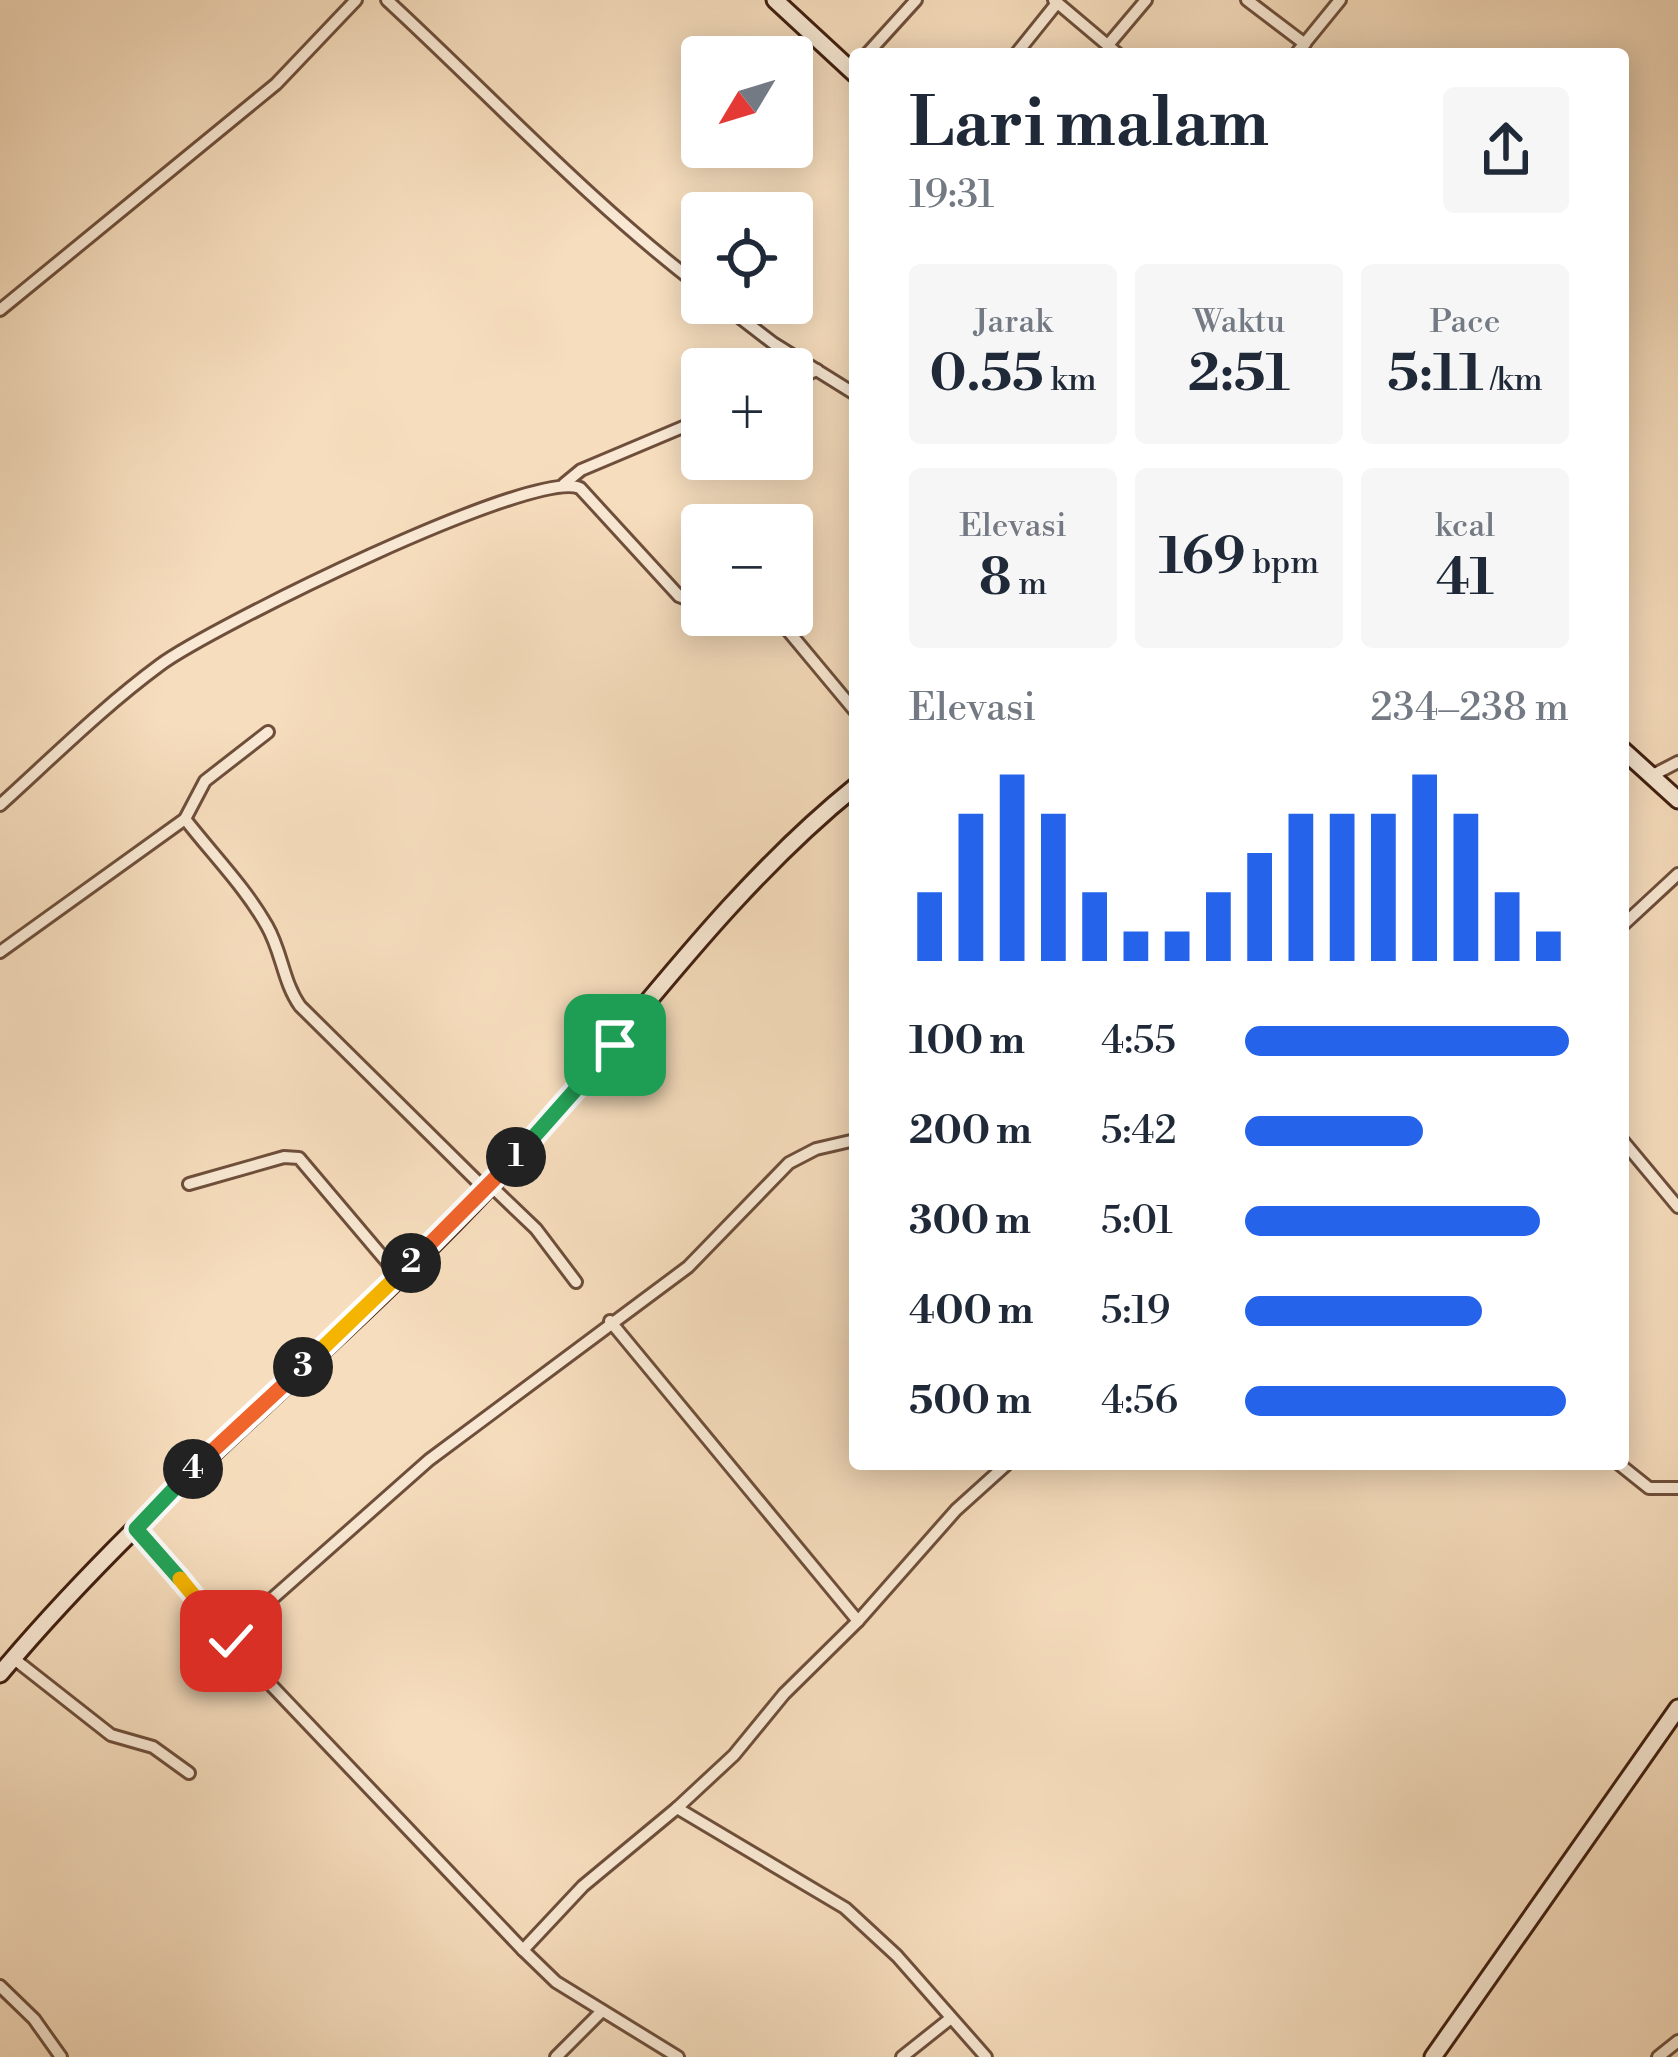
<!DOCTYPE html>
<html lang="id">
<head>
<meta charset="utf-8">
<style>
	body { margin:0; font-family:"Libre Bodoni",serif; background:#f6f6f7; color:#1f2937; height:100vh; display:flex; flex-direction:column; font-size:45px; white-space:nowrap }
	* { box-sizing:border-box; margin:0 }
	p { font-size:39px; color:#747a83 }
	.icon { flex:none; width:66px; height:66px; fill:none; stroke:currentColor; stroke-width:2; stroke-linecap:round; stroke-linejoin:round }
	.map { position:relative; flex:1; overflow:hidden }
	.sheet { position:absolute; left:849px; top:48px; width:780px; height:1422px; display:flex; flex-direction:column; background:#fff; border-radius:12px; box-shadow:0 6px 30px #0003 }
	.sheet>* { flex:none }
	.needle { width:78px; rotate:232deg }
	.controls { position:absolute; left:681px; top:36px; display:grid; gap:24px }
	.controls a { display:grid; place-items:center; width:132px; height:132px; border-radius:12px; background:#fff; box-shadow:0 6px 30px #0003; font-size:60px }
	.pin { position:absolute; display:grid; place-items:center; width:102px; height:102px; color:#fff; margin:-51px; border-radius:24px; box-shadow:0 6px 18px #0006 }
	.km { position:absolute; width:60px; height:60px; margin:-30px; border-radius:50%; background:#222; color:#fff; font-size:33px; line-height:60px; text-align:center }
	.round { display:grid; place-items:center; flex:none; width:126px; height:126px; border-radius:12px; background:#f6f6f7 }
	.head { display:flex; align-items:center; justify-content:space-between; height:204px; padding:0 60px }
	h1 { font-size:66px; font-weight:700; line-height:90px }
	.stats { display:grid; grid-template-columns:repeat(3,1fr); gap:18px; height:204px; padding:12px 60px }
	.stats div { display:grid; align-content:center; border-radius:12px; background:#f6f6f7; text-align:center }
	.stats b { font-size:51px; font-weight:700 }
	.stats small { font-size:33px; font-weight:400 }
	.stats p { font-size:33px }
	.chart { height:336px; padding:24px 60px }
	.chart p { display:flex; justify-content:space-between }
	.chart svg { width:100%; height:216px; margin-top:12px; stroke:#2563eb; stroke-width:6 }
	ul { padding:0 60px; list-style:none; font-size:39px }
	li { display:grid; grid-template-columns:192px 144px 1fr; align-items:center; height:90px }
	li i { height:30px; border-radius:15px; background:#2563eb }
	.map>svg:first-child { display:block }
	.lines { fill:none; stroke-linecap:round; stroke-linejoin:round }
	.street-casing { stroke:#6f4f3b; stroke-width:16 }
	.secondary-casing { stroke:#422010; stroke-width:21 }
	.street { stroke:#f9e9d4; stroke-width:10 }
	.secondary { stroke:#f9e9d4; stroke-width:15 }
	.split-1-casing { stroke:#fff; stroke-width:24 }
	.split-2-casing { stroke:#fff; stroke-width:24 }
	.split-3-casing { stroke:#fff; stroke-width:24 }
	.split-4-casing { stroke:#fff; stroke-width:24 }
	.split-5-casing { stroke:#fff; stroke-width:24 }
	.split-6-casing { stroke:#fff; stroke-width:24 }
	.split-1 { stroke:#22a559; stroke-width:15 }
	.split-2 { stroke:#f0652b; stroke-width:15 }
	.split-3 { stroke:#f5b400; stroke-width:15 }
	.split-4 { stroke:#f0652b; stroke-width:15 }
	.split-5 { stroke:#22a559; stroke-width:15 }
	.split-6 { stroke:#f5b400; stroke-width:15 }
</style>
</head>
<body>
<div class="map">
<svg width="1678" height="2057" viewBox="0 0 1678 2057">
	<rect width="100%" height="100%" fill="#f6ddbd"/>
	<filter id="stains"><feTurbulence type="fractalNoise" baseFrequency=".00167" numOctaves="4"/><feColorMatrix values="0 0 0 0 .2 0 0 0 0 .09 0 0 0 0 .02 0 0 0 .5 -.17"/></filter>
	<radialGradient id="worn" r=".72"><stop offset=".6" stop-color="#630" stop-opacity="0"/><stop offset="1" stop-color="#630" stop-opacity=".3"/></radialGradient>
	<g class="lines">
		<defs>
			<g id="street">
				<path d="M387,0c105,97 201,201 315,288"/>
				<path d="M1054,0l64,54"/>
				<path d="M1247,0l58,44"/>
				<path d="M1108,45l38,-45"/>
				<path d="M867,54l49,-54"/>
				<path d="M1016,54l41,-51"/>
				<path d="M1296,54l44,-54"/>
				<path d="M721,303l52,40 82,51"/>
				<path d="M0,310l276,-226 80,-84"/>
				<path d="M792,381l25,-11"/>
				<path d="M564,484l17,-14 121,-51"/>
				<path d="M775,615l80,96"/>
				<path d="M1651,776l27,-14"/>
				<path d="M0,805c52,-47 103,-98 160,-140 50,-37 372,-197 420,-177l99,108 23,9"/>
				<path d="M185,819c28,36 60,68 82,107 15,26 16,56 33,80l186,184"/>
				<path d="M1623,925l55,-51"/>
				<path d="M0,952l185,-133 20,-38 63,-49"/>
				<path d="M855,1140l-39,9 -27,14 -101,104 -259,193 -199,176 4,10 289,304 60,-64 94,-78 168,100 52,48 89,101"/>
				<path d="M1623,1141l55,66"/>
				<path d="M189,1184l95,-27 15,1 99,117"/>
				<path d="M490,1185l46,44 40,53"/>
				<path d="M610,1321l248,300"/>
				<path d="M1619,1464l30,24h29"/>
				<path d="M136,1529l94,107"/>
				<path d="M13,1658l98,77 42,12 36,26"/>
				<path d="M677,1808l57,-53 50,-61 74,-73 98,-111 51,-46"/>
				<path d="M523,1950l33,32 122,75"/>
				<path d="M0,1986l34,33 27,38"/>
				<path d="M556,2057l46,-46"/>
				<path d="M902,2057l49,-39"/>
				<path d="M1658,2057l20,-16"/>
			</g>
			<g id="secondary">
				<path d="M775,0l80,74"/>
				<path d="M1623,750l55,50"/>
				<path d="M0,1674c148,-177 331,-319 488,-486 125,-133 225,-286 367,-401"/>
				<path d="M1433,2057l245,-349"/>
			</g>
		</defs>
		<!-- street casing -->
		<use href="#street" class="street-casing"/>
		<!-- secondary casing -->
		<use href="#secondary" class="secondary-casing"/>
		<!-- street -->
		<use href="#street" class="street"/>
		<!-- secondary -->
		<use href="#secondary" class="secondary"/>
	</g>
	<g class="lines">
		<defs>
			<path id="split-1" d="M516,1157l99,-112"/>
			<path id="split-2" d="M411,1263l105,-106"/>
			<path id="split-3" d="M303,1367l108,-104"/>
			<path id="split-4" d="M193,1469l110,-102"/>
			<path id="split-5" d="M180,1579l-44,-50 57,-60"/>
			<path id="split-6" d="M180,1579l51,62"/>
		</defs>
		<!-- split-1 casing -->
		<use href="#split-1" class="split-1-casing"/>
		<!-- split-2 casing -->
		<use href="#split-2" class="split-2-casing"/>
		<!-- split-3 casing -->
		<use href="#split-3" class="split-3-casing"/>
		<!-- split-4 casing -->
		<use href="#split-4" class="split-4-casing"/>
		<!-- split-5 casing -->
		<use href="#split-5" class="split-5-casing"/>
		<!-- split-6 casing -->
		<use href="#split-6" class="split-6-casing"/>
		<!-- split-1 -->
		<use href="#split-1" class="split-1"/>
		<!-- split-2 -->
		<use href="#split-2" class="split-2"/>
		<!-- split-3 -->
		<use href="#split-3" class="split-3"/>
		<!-- split-4 -->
		<use href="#split-4" class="split-4"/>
		<!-- split-5 -->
		<use href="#split-5" class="split-5"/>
		<!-- split-6 -->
		<use href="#split-6" class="split-6"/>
	</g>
	<rect width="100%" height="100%" filter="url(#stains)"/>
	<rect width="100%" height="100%" fill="url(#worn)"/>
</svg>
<div class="controls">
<a><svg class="needle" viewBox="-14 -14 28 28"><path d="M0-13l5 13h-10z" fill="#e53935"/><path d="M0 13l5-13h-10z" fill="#747a83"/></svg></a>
<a><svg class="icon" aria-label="locate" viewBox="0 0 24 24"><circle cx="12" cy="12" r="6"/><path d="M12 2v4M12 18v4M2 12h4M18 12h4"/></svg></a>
<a>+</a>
<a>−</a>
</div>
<div class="pin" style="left:615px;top:1045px;background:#1e9e55"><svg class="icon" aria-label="arrive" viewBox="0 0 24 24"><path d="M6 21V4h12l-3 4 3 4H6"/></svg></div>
<div class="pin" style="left:231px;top:1641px;background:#d93025"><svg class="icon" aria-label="check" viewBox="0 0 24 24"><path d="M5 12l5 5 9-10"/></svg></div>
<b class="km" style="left:516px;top:1157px">1</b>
<b class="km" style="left:411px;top:1263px">2</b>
<b class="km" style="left:303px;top:1367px">3</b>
<b class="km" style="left:193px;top:1469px">4</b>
<section class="sheet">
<div class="head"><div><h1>Lari malam</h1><p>19:31</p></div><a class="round"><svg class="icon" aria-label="share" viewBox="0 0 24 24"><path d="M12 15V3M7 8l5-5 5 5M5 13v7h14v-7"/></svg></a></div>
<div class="stats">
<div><p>Jarak</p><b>0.55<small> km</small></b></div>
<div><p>Waktu</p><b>2:51</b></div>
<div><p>Pace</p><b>5:11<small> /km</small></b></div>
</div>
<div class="stats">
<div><p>Elevasi</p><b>8<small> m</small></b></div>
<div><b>169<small> bpm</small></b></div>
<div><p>kcal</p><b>41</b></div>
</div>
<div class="chart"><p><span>Elevasi</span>234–238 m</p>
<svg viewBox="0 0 160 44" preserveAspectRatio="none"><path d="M5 44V30M15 44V14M25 44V6M35 44V14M45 44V30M55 44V38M65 44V38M75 44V30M85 44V22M95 44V14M105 44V14M115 44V14M125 44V6M135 44V14M145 44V30M155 44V38"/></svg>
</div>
<ul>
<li><b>100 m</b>4:55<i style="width:100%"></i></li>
<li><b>200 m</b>5:42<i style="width:55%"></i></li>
<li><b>300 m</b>5:01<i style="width:91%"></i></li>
<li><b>400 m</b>5:19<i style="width:73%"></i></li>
<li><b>500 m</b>4:56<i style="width:99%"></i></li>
</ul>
</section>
</div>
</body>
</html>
